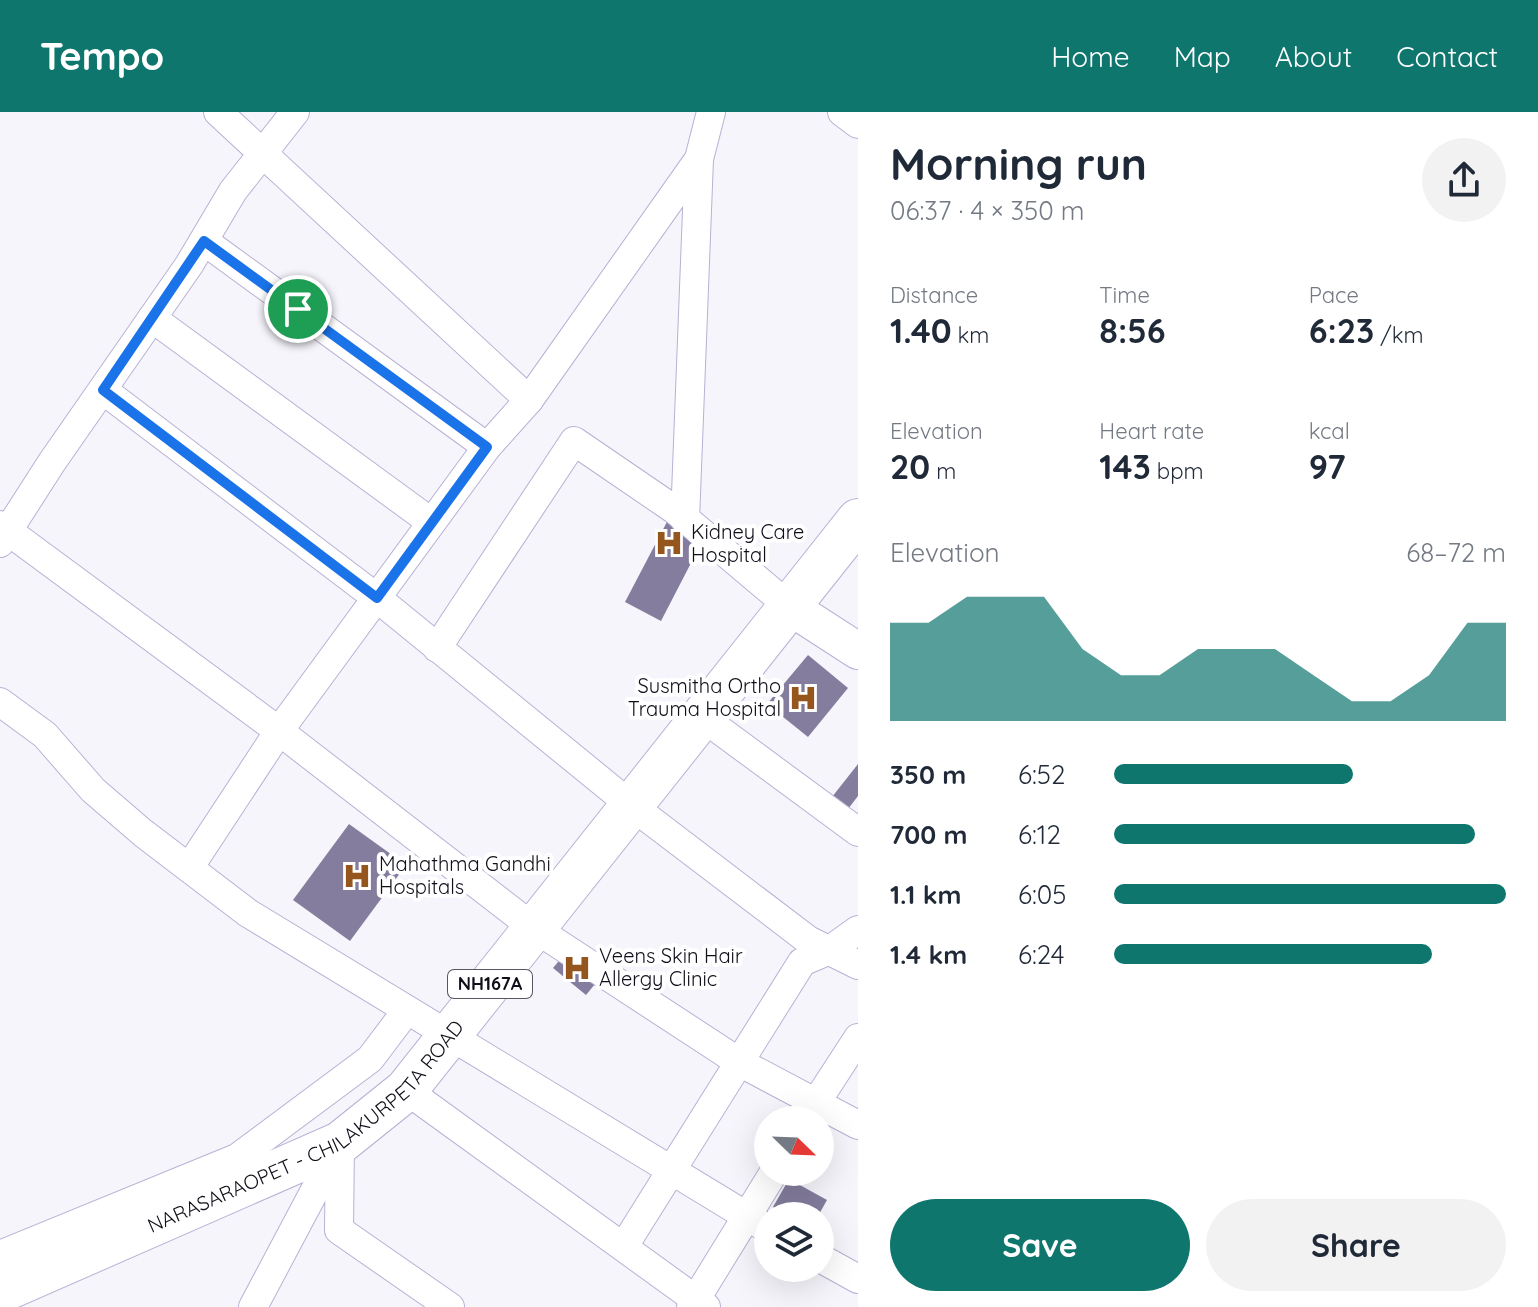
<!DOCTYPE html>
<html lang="en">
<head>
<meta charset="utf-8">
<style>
	body { margin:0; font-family:Quicksand,sans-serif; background:#f2f2f3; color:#1f2937; height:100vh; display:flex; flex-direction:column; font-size:30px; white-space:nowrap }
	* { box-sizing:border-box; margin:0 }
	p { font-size:26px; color:#747a83 }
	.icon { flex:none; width:44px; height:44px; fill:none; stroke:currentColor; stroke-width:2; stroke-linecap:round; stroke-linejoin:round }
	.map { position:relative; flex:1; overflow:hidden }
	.drawer { display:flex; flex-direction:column; background:#fff; width:680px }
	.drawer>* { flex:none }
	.needle { width:52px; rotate:113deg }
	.tools { position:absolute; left:754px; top:994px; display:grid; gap:16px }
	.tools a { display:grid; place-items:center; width:80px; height:80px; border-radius:50%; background:#fff; box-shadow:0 8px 32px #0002; font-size:40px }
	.pin { position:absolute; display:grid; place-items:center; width:68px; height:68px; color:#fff; margin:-34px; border:4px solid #fff; border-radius:50%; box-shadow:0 2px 8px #0007 }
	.round { display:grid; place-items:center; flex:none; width:84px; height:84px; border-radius:42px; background:#f2f2f3 }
	.headline { display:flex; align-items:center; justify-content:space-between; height:136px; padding:0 32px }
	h1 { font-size:44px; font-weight:700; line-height:60px }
	.stats { display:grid; grid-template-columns:repeat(3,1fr); gap:12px; height:136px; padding:8px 32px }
	.stats div { display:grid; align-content:center }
	.stats b { font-size:34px; font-weight:700 }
	.stats small { font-size:22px; font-weight:400 }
	.stats p { font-size:22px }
	.chart { height:224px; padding:16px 32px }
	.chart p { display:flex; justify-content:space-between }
	.chart svg { width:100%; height:144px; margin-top:8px; fill:#0f766e; opacity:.7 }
	.primary-button { display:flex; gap:16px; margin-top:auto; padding:16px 32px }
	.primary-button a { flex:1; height:92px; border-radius:48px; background:#0f766e; color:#fff; font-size:32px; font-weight:700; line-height:92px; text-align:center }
	.primary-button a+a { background:#f2f2f3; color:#1f2937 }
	ul { padding:0 32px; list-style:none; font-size:26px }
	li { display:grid; grid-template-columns:128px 96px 1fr; align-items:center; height:60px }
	li i { height:20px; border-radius:10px; background:#0f766e }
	header { display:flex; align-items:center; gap:48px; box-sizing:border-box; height:112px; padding:0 40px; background:#0f766e; color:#fff }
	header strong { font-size:38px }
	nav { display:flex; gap:44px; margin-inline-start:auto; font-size:28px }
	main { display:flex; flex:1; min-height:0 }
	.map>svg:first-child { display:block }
	.building { fill:#847d9d }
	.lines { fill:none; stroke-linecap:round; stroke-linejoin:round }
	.minor-casing { stroke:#b8b1d4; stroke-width:30 }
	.major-casing { stroke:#b8b1d4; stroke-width:38 }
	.highway-casing { stroke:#b8b1d4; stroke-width:44 }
	.minor { stroke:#fff; stroke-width:28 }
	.major { stroke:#fff; stroke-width:36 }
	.highway { stroke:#fff; stroke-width:42 }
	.route-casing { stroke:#fff; stroke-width:16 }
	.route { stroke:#1a73e8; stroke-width:10 }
	.labels { text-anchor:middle; stroke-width:8; stroke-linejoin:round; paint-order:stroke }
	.shield { fill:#fff; stroke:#58565e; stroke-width:2 }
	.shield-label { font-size:18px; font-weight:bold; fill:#100e19 }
	.poi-label { font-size:20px; fill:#100e19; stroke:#fff; text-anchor:start }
	.street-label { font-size:20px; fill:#100e19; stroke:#fff }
</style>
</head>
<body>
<header>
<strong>Tempo</strong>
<nav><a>Home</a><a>Map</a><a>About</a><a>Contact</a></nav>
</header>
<main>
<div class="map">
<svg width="858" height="1195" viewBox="0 0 858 1195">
	<rect width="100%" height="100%" fill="#f6f5fc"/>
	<!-- building -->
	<g class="building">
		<path d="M669,406l36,18 -44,85 -36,-19z"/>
		<path d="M808,543l40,33 -40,49 -41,-33z"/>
		<path d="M858,652v32l-10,13 -16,-12z"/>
		<path d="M349,712l57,41 -56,76 -57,-41z"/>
		<path d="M567,839l33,27 -14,17 -33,-27z"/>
		<path d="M789,1067l38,21 -9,16h-30l-15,-9z"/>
	</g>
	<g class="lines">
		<defs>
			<g id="minor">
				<path d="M218,0l311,288 170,-241 12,-47"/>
				<path d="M842,0l16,12"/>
				<path d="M204,129l283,206"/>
				<path d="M152,206l279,204"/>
				<path d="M103,278l274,208 255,208 176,134 50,25"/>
				<path d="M685,408l14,-361"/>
				<path d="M0,413l279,206 255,197 205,134 119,63"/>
				<path d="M0,431l52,-81 137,-197 44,-74 62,-79"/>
				<path d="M437,536l137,-207 101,69 115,97"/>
				<path d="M0,590l45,33 48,55 50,43 105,80 520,316"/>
				<path d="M702,605l156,115"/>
				<path d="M189,756l90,-137 208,-284 42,-47"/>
				<path d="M406,978l300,217"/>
				<path d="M806,1006l52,-80"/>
				<path d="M624,1134l178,-284 28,-12 28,-20"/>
				<path d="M0,1143l237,-97 133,-99 37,-49"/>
				<path d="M820,1146l38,21"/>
				<path d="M253,1195l87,-164 -1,87 111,77"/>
				<path d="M691,1195l83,-135"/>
			</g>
			<path id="major" d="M790,495l68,44"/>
			<g id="highway">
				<path id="s1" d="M0,1180l340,-149 66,-53 452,-570"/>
			</g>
		</defs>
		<!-- minor casing -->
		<use href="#minor" class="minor-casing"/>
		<!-- major casing -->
		<use href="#major" class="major-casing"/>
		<!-- highway casing -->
		<use href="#highway" class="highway-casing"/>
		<!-- minor -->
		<use href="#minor" class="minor"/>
		<!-- major -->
		<use href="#major" class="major"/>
		<!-- highway -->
		<use href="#highway" class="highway"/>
	</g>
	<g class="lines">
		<defs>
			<path id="route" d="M204,129l283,206 -110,151 -274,-208z"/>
		</defs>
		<!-- route casing -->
		<use href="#route" class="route-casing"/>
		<!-- route -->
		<use href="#route" class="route"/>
	</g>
	<!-- icons -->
	<defs>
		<symbol id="hospital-bare" viewBox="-9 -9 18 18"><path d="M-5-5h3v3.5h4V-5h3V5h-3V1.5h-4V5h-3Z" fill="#94561c" stroke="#fff" stroke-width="2.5" paint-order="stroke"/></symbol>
	</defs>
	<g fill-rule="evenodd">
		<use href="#hospital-bare" x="649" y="411" width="40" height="40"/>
		<use href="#hospital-bare" x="783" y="566" width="40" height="40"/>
		<use href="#hospital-bare" x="337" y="744" width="40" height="40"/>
		<use href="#hospital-bare" x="557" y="836" width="40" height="40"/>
	</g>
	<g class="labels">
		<!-- shield labels -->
		<rect class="shield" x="448" y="858" width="84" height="28" rx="6"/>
		<g class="shield-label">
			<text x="490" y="878">NH167A</text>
		</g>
		<!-- poi labels -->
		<g class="poi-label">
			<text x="691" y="427">Kidney Care<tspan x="691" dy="23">Hospital</tspan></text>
			<text x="781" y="581" text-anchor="end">Susmitha Ortho<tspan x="781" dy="23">Trauma Hospital</tspan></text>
			<text x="379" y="759">Mahathma Gandhi<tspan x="379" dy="23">Hospitals</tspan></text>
			<text x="599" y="851">Veens Skin Hair<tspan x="599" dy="23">Allergy Clinic</tspan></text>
		</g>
		<!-- street labels -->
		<g class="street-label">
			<text dy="7" stroke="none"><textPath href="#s1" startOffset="352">NARASARAOPET - CHILAKURPETA ROAD</textPath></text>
		</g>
	</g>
</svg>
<div class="tools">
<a><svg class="needle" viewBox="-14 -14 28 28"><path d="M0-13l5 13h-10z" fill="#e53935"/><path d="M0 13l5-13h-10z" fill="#747a83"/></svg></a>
<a><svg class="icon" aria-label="layers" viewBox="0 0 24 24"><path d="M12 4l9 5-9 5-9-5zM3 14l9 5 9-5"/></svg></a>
</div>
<div class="pin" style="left:298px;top:197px;background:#1e9e55"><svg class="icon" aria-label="arrive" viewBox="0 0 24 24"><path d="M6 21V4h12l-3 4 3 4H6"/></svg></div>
</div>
<section class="drawer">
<div class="headline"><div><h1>Morning run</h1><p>06:37 · 4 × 350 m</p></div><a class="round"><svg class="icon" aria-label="share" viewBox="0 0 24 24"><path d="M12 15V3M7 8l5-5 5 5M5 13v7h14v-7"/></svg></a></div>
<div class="stats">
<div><p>Distance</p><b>1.40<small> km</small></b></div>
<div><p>Time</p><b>8:56</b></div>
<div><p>Pace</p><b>6:23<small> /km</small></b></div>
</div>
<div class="stats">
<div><p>Elevation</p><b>20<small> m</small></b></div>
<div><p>Heart rate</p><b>143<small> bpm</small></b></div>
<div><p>kcal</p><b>97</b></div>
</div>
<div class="chart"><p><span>Elevation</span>68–72 m</p>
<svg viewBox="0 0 160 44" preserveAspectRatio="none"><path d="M0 44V14L10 14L20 6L30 6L40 6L50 22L60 30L70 30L80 22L90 22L100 22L110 30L120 38L130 38L140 30L150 14L160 14V44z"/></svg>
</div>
<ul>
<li><b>350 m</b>6:52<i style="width:61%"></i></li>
<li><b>700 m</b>6:12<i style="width:92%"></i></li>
<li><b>1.1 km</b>6:05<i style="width:100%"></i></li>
<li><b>1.4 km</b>6:24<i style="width:81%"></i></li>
</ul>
<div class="primary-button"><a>Save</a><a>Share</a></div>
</section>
</main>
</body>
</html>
